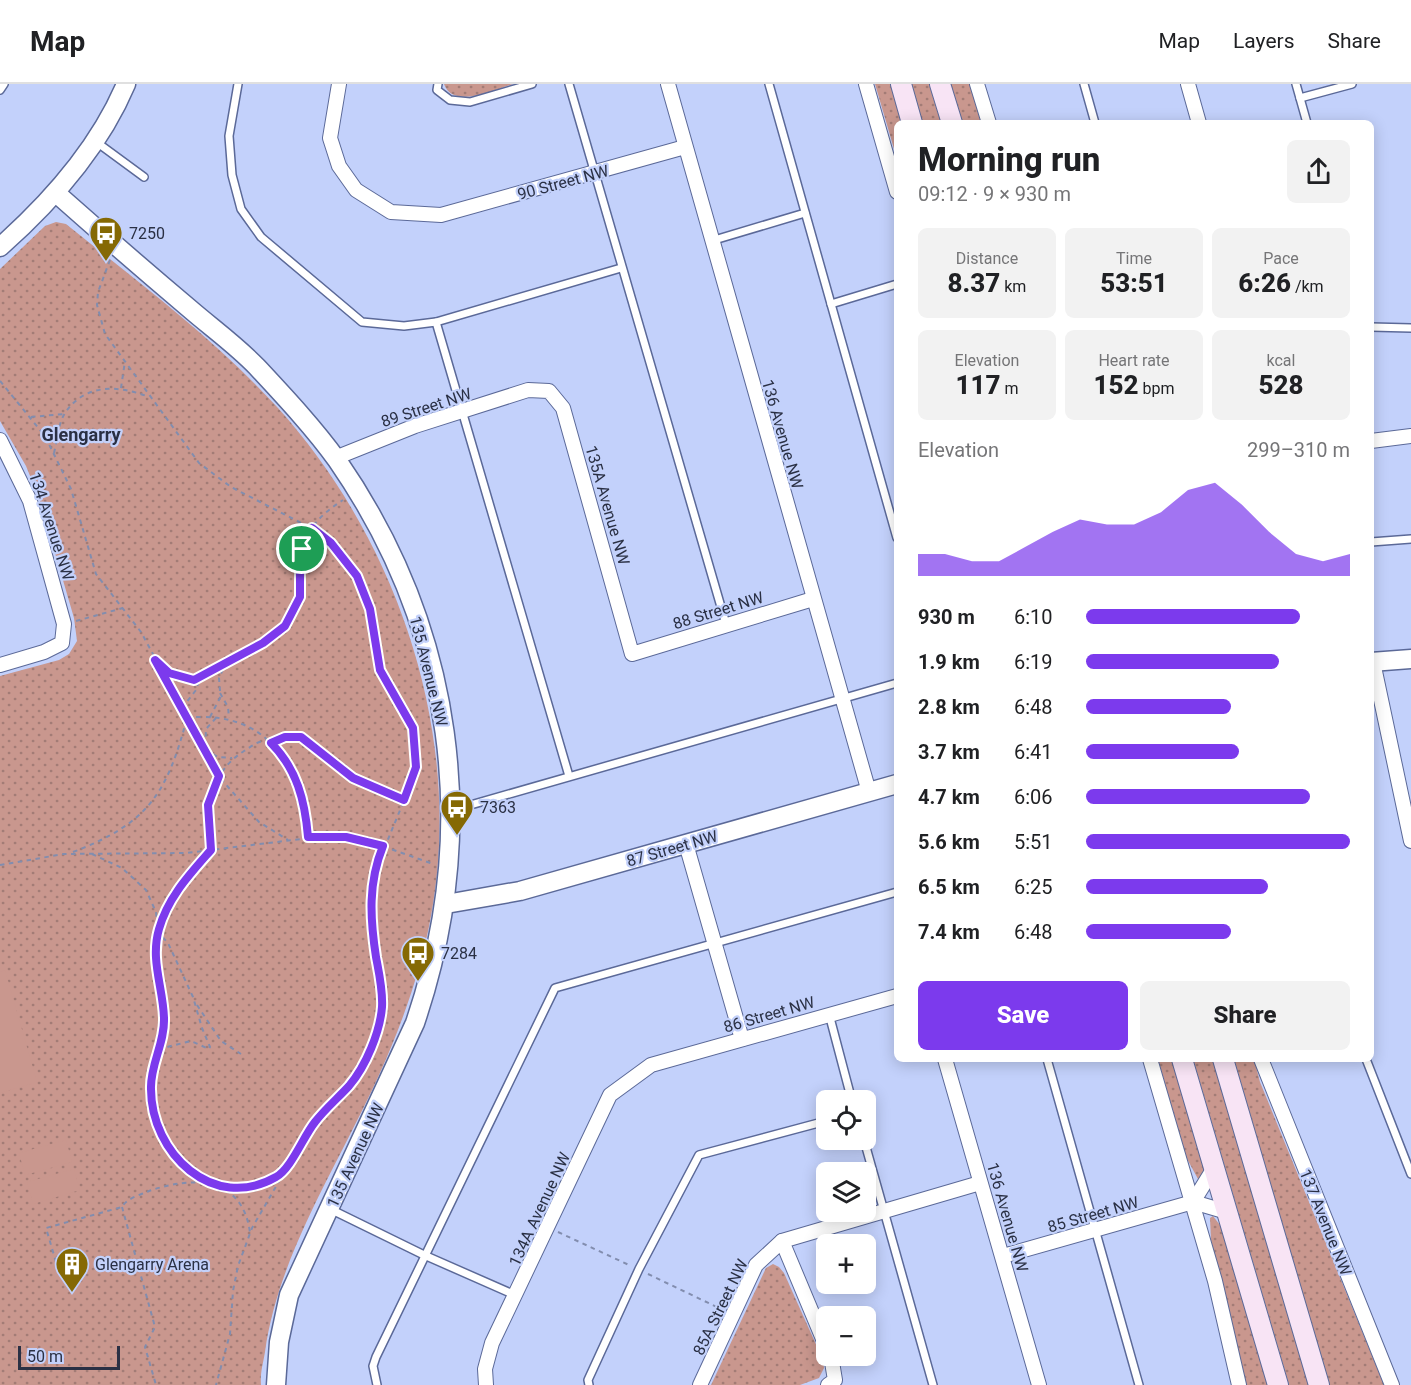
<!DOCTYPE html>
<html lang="en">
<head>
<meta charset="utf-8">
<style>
	body { margin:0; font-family:Roboto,sans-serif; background:#f2f2f2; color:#202124; height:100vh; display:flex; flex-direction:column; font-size:22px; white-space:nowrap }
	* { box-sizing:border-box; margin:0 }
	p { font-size:20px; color:#757577 }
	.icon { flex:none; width:33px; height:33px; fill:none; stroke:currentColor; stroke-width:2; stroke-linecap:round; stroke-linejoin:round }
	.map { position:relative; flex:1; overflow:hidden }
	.sheet { position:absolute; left:894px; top:36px; width:480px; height:942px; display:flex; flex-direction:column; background:#fff; border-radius:9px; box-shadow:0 3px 15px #0003 }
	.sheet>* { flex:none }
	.tools { position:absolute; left:816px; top:1006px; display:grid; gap:12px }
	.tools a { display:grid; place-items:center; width:60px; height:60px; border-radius:9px; background:#fff; box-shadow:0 3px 15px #0003; font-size:30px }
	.scale { position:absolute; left:18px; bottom:15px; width:102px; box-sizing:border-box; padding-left:6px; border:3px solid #2a3044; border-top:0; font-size:16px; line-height:21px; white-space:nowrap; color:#2a3044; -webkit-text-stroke:4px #c3d1fb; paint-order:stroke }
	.pin { position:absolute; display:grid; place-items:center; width:51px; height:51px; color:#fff; margin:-26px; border:3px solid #fff; border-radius:50%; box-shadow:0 2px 6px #0007 }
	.round { display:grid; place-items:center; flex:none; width:63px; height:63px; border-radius:9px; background:#f2f2f2 }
	.head { display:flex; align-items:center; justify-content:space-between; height:102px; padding:0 24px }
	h1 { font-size:33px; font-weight:800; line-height:45px }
	.stats { display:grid; grid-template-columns:repeat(3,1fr); gap:9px; height:102px; padding:6px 24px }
	.stats div { display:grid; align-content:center; border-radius:9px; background:#f2f2f2; text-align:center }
	.stats b { font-size:26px; font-weight:800 }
	.stats small { font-size:16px; font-weight:400 }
	.stats p { font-size:16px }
	.chart { height:168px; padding:12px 24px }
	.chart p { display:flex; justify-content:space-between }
	.chart svg { width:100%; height:108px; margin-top:6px; fill:#7c3aed; opacity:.7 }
	.primary-button { display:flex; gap:12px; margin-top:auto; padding:12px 24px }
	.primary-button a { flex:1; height:69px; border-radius:9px; background:#7c3aed; color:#fff; font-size:24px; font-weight:800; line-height:69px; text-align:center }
	.primary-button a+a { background:#f2f2f2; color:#202124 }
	ul { padding:0 24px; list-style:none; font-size:20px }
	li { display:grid; grid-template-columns:96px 72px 1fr; align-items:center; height:45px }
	li i { height:15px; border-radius:8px; background:#7c3aed }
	header { display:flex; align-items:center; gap:36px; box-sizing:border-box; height:84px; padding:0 30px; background:#fff; border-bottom:2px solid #e0e0e0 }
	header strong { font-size:28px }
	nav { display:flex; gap:33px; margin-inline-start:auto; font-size:21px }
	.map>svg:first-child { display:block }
	.grass { fill:url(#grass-dots) }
	.pitch { fill:#c9978e }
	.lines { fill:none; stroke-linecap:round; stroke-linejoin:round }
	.service-casing { stroke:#5b6998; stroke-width:10 }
	.minor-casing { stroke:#5b6998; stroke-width:16 }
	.tertiary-casing { stroke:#5b6998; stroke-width:21 }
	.secondary-casing { stroke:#5b6998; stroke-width:22 }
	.path { stroke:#828dae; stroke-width:2; stroke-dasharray:4.5 4.5; stroke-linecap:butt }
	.service { stroke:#fff; stroke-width:7 }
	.minor { stroke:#fff; stroke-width:14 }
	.tertiary { stroke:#fff; stroke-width:18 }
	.secondary { stroke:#f8e4f5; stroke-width:20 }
	.route-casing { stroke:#fff; stroke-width:12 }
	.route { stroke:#7c3aed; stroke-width:8 }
	.labels { text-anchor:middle; stroke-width:4.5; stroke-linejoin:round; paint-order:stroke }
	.street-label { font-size:16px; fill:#2a3044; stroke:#c3d1fb }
	.poi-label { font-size:16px; fill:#2a3044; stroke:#c3d1fb; text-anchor:start }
	.neighbourhood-label { font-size:18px; font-weight:bold; fill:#2a3044; stroke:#c3d1fb }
</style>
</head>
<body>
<header>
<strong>Map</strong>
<nav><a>Map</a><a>Layers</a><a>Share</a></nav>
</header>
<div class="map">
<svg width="1411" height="1301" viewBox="0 0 1411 1301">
	<defs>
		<pattern id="grass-dots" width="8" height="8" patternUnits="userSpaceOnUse" patternTransform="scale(1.5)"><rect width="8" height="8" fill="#c9978e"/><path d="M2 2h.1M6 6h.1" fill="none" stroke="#a37c76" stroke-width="1.8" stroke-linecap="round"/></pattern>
	</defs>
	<rect width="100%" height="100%" fill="#c3d1fb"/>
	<!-- grass -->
	<g class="grass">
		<path d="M444,0h69c-18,5 -60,26 -69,0z"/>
		<path d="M875,0h16l11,39h-5v36z"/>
		<path d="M910,0h19l12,39h-20z"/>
		<path d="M950,0h20l11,39h-19z"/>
		<path d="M56,138l10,2c72,58 149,115 212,184 121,134 186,329 153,508 -10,55 -29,108 -52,159 -40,89 -101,180 -114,277 -2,12 -5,21 -4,33h-261v-709l59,-16 10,-6 8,-13 -3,-23 -35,-120 -13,-32 -26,-45v-152l45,-43z"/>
		<path d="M1158,975h16l30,103 -1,15 -5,2 -12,-22z"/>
		<path d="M1193,975h21l95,326h-20z"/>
		<path d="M1234,975h20l6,23 124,303h-55z"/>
		<path d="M1213,1132l13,17 44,152h-24l-35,-145 -1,-22z"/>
		<path d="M773,1180l6,3 5,6 39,87 1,8 -5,10 -19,7h-89l55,-117z"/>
	</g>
	<!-- pitch -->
	<g class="pitch">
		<path d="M5,886l32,112 -37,11v-121z"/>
		<path d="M66,1056l6,22 -47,13 -6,-22z"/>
		<path d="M74,1085l6,21 -47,14 -6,-22z"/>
	</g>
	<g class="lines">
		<defs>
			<g id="service">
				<path d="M238,0l-9,52 3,39 9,34 20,28 101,85 42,4 32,-4 185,-54"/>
				<path d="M438,0l-1,6 13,10 20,2 62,-18"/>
				<path d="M569,0l157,540"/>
				<path d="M769,0l128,454"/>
				<path d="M1084,0l11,39"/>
				<path d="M1296,0l11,39"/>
				<path d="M0,6l4,-6"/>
				<path d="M1300,14l52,-14"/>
				<path d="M95,57l49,36"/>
				<path d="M711,157l94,-28"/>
				<path d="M831,220l66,-20"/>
				<path d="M436,238l133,454"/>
				<path d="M1371,243l40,1"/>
				<path d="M1371,458l40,-3"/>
				<path d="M453,726l444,-127"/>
				<path d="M829,930l23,87"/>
				<path d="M1047,975l92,326"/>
				<path d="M1366,975l45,115"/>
				<path d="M864,1056l69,245"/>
				<path d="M330,1125l94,46 91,40"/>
				<path d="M377,1301l-4,-19 3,-9 179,-369 342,-96"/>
				<path d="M589,1301l-1,-5 51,-111 60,-114 127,-34"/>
			</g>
			<g id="minor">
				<path d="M339,0l-9,54 9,28 17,24 35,22 50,3 244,-68"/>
				<path d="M668,0l201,708"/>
				<path d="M866,0l31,108"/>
				<path d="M977,0l12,39"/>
				<path d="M1188,0l11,39"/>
				<path d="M0,356l30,61 34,123 -2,19 -18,9 -44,13"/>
				<path d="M1371,357l40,-5"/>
				<path d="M335,374l80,-32 113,-36 21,1 14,17 69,246 181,-55"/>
				<path d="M1373,578l38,179"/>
				<path d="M686,760l56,195"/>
				<path d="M945,975l94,326"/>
				<path d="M1150,975l65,222 24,104"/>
				<path d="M1261,975l131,326"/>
				<path d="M1193,1118l21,-34"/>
				<path d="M782,1157l44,105"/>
				<path d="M1003,1172l190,-54 34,10"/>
				<path d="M486,1301l-1,-16 7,-26 118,-248 41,-30 246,-69"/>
				<path d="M700,1301l56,-120 26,-24 198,-58"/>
				<path d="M828,1301l7,-5 -4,-24"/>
			</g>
			<g id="tertiary">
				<path d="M56,109c44,39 89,78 134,116 22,19 47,37 67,58 27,29 57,61 80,93 117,169 144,369 78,563l-126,272 -10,47 -3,43"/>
				<path d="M0,163c52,-46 99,-99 126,-163"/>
				<path d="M1371,578l40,-3"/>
				<path d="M446,820l74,-13 377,-107"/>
			</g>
			<g id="secondary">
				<path d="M901,0l11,39"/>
				<path d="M940,0l12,39"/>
				<path d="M1182,975l96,326"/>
				<path d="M1223,975l96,326"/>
			</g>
		</defs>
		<!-- service casing -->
		<use href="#service" class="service-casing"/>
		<!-- minor casing -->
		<use href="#minor" class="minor-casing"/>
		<!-- tertiary casing -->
		<use href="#tertiary" class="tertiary-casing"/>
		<!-- secondary casing -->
		<use href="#secondary" class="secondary-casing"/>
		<!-- path -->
		<g class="path">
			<path d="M110,176l-12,32 -1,13 8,29 94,129 32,24 84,43 33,31 17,31 14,78 29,47 6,17 1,40 -43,104v42l10,70 -3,31 -23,55 -48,55 -56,97 -14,38 -5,25 -3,43 -14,51"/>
			<path d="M0,297l45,55 26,53 25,85 45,58 80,147 38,43 29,18"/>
			<path d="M121,304l4,-27"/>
			<path d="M31,333l33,-3"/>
			<path d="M54,369c3,-12 4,-29 11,-40 20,-30 54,-28 84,-16"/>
			<path d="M76,537l47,-13"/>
			<path d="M159,580c10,10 26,19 40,14"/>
			<path d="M220,607l-1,-13 5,-11"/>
			<path d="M220,609l8,14 1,11"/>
			<path d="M182,624l14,-18 4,-12c30,-17 72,-32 92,-62 11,-17 8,-34 8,-54 0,-28 21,-48 43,-62"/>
			<path d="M187,633h16"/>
			<path d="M206,633c70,2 96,59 102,120"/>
			<path d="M210,633l11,-21"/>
			<path d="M216,634l-10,11 -1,21 13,7 14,1"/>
			<path d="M271,659l14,-6h16l52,41 50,22"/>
			<path d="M73,768c76,-29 94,-59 114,-134"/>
			<path d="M92,770l30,14 24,22 10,22 2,20 10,11 25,54 9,31 8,19 -1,2 -18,-8 -32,8"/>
			<path d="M0,781l64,-11 122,-1 148,-18 51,12 48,17"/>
			<path d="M197,921l24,36 20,13"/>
			<path d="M204,1098c-34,-24 -60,-65 -52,-109 4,-18 12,-35 12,-53 0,-16 -6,-30 -8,-45 -7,-52 23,-89 55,-125 -5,-39 -3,-76 33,-99 8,-5 16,-12 25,-10"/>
			<path d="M223,1103l30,-1 28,-11"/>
			<path d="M122,1123l33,120 -10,20 11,38"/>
			<path d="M558,1148l71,33"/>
			<path d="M56,1178l-10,-34 76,-21c5,-9 18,-12 27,-16 43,-15 94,-15 101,42"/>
			<path d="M648,1190l73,35"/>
		</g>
		<!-- service -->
		<use href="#service" class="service"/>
		<!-- minor -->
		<use href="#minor" class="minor"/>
		<!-- tertiary -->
		<use href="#tertiary" class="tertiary"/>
		<!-- secondary -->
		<use href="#secondary" class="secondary"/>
	</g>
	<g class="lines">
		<defs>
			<path id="route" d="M312,444l19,15 26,33 13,33 10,61 33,58 3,39 -12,33 -51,-22 -52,-41h-16l-14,6c26,26 34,58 37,94h38l37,9c-15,37 -13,72 -7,111 3,16 7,33 6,50 -2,25 -16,59 -33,79 -11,12 -24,23 -34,36 -12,15 -24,47 -39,55 -63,36 -125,-24 -125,-88 -1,-24 14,-46 13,-71 -1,-31 -14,-58 -5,-89 9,-32 31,-55 52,-79l-3,-45 11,-29 -64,-116 14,13 25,7 69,-37 22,-17 15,-29v-37z"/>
		</defs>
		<!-- route casing -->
		<use href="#route" class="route-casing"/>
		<!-- route -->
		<use href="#route" class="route"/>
	</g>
	<!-- icons -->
	<defs>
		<symbol id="bus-pin" viewBox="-11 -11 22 30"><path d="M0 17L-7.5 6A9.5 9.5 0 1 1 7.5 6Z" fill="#856904" stroke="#c3d1fb"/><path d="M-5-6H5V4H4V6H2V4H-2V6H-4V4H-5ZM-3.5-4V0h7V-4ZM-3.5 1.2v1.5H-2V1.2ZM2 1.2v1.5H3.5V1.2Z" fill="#fff"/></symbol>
		<symbol id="building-pin" viewBox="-11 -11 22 30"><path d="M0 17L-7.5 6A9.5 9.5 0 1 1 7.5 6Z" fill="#856904" stroke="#c3d1fb"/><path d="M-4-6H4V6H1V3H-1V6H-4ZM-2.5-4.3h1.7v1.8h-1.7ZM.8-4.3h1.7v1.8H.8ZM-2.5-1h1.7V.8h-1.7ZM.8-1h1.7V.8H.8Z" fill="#fff"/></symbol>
	</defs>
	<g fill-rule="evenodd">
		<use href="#bus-pin" x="87" y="130" width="38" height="52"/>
		<use href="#bus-pin" x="438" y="704" width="38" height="52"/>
		<use href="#bus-pin" x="399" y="850" width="38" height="52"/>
		<use href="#building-pin" x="53" y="1161" width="38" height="52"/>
	</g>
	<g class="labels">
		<!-- street labels -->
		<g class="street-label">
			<text transform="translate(563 98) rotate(-15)" y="6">90 Street NW</text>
			<text transform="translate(426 323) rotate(-18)" y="6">89 Street NW</text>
			<text transform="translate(783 350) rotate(74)" y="6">136 Avenue NW</text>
			<text transform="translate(608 421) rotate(74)" y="6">135A Avenue NW</text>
			<text transform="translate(52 442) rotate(72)" y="6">134 Avenue NW</text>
			<text transform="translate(718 526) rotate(-17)" y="6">88 Street NW</text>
			<text transform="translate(429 587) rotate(76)" y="6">135 Avenue NW</text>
			<text transform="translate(672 764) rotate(-16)" y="6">87 Street NW</text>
			<text transform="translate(769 930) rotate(-16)" y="6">86 Street NW</text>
			<text transform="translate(355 1071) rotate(-65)" y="6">135 Avenue NW</text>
			<text transform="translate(539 1125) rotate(-65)" y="6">134A Avenue NW</text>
			<text transform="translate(1093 1130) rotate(-16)" y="6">85 Street NW</text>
			<text transform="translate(1008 1133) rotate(74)" y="6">136 Avenue NW</text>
			<text transform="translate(1326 1138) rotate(68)" y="6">137 Avenue NW</text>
			<text transform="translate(720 1223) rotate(-64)" y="6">85A Street NW</text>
		</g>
		<!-- poi labels -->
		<g class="poi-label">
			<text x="129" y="155">7250</text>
			<text x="480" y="729">7363</text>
			<text x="441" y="875">7284</text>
			<text x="95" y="1186">Glengarry Arena</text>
		</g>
		<!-- neighbourhood labels -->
		<g class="neighbourhood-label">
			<text x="81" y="357">Glengarry</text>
		</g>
	</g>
</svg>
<div class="tools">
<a><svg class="icon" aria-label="locate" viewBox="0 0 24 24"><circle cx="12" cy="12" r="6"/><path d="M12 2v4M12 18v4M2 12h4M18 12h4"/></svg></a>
<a><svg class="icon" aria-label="layers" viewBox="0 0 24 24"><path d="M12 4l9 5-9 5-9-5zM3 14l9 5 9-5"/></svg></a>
<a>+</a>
<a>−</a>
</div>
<div class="scale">50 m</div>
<div class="pin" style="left:302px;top:465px;background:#1e9e55"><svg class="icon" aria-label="arrive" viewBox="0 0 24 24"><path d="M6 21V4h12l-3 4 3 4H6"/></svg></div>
<section class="sheet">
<div class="head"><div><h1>Morning run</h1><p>09:12 · 9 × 930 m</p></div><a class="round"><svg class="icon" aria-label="share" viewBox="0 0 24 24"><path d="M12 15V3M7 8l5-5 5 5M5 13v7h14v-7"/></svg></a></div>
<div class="stats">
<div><p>Distance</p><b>8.37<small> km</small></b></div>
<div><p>Time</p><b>53:51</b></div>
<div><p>Pace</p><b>6:26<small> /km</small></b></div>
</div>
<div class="stats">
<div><p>Elevation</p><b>117<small> m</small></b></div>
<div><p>Heart rate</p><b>152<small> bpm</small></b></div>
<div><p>kcal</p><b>528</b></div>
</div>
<div class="chart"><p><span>Elevation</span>299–310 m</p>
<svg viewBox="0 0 160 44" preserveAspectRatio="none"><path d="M0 44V35L10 35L20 38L30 38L40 32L50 26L60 21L70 23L80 23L90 18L100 9L110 6L120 15L130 26L140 35L150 38L160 35V44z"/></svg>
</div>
<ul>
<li><b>930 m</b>6:10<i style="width:81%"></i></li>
<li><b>1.9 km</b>6:19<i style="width:73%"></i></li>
<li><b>2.8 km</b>6:48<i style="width:55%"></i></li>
<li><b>3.7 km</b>6:41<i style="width:58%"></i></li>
<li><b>4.7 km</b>6:06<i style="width:85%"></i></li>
<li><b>5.6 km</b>5:51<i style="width:100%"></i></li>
<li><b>6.5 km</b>6:25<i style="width:69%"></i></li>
<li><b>7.4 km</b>6:48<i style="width:55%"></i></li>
</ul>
<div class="primary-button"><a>Save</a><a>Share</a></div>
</section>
</div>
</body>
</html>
